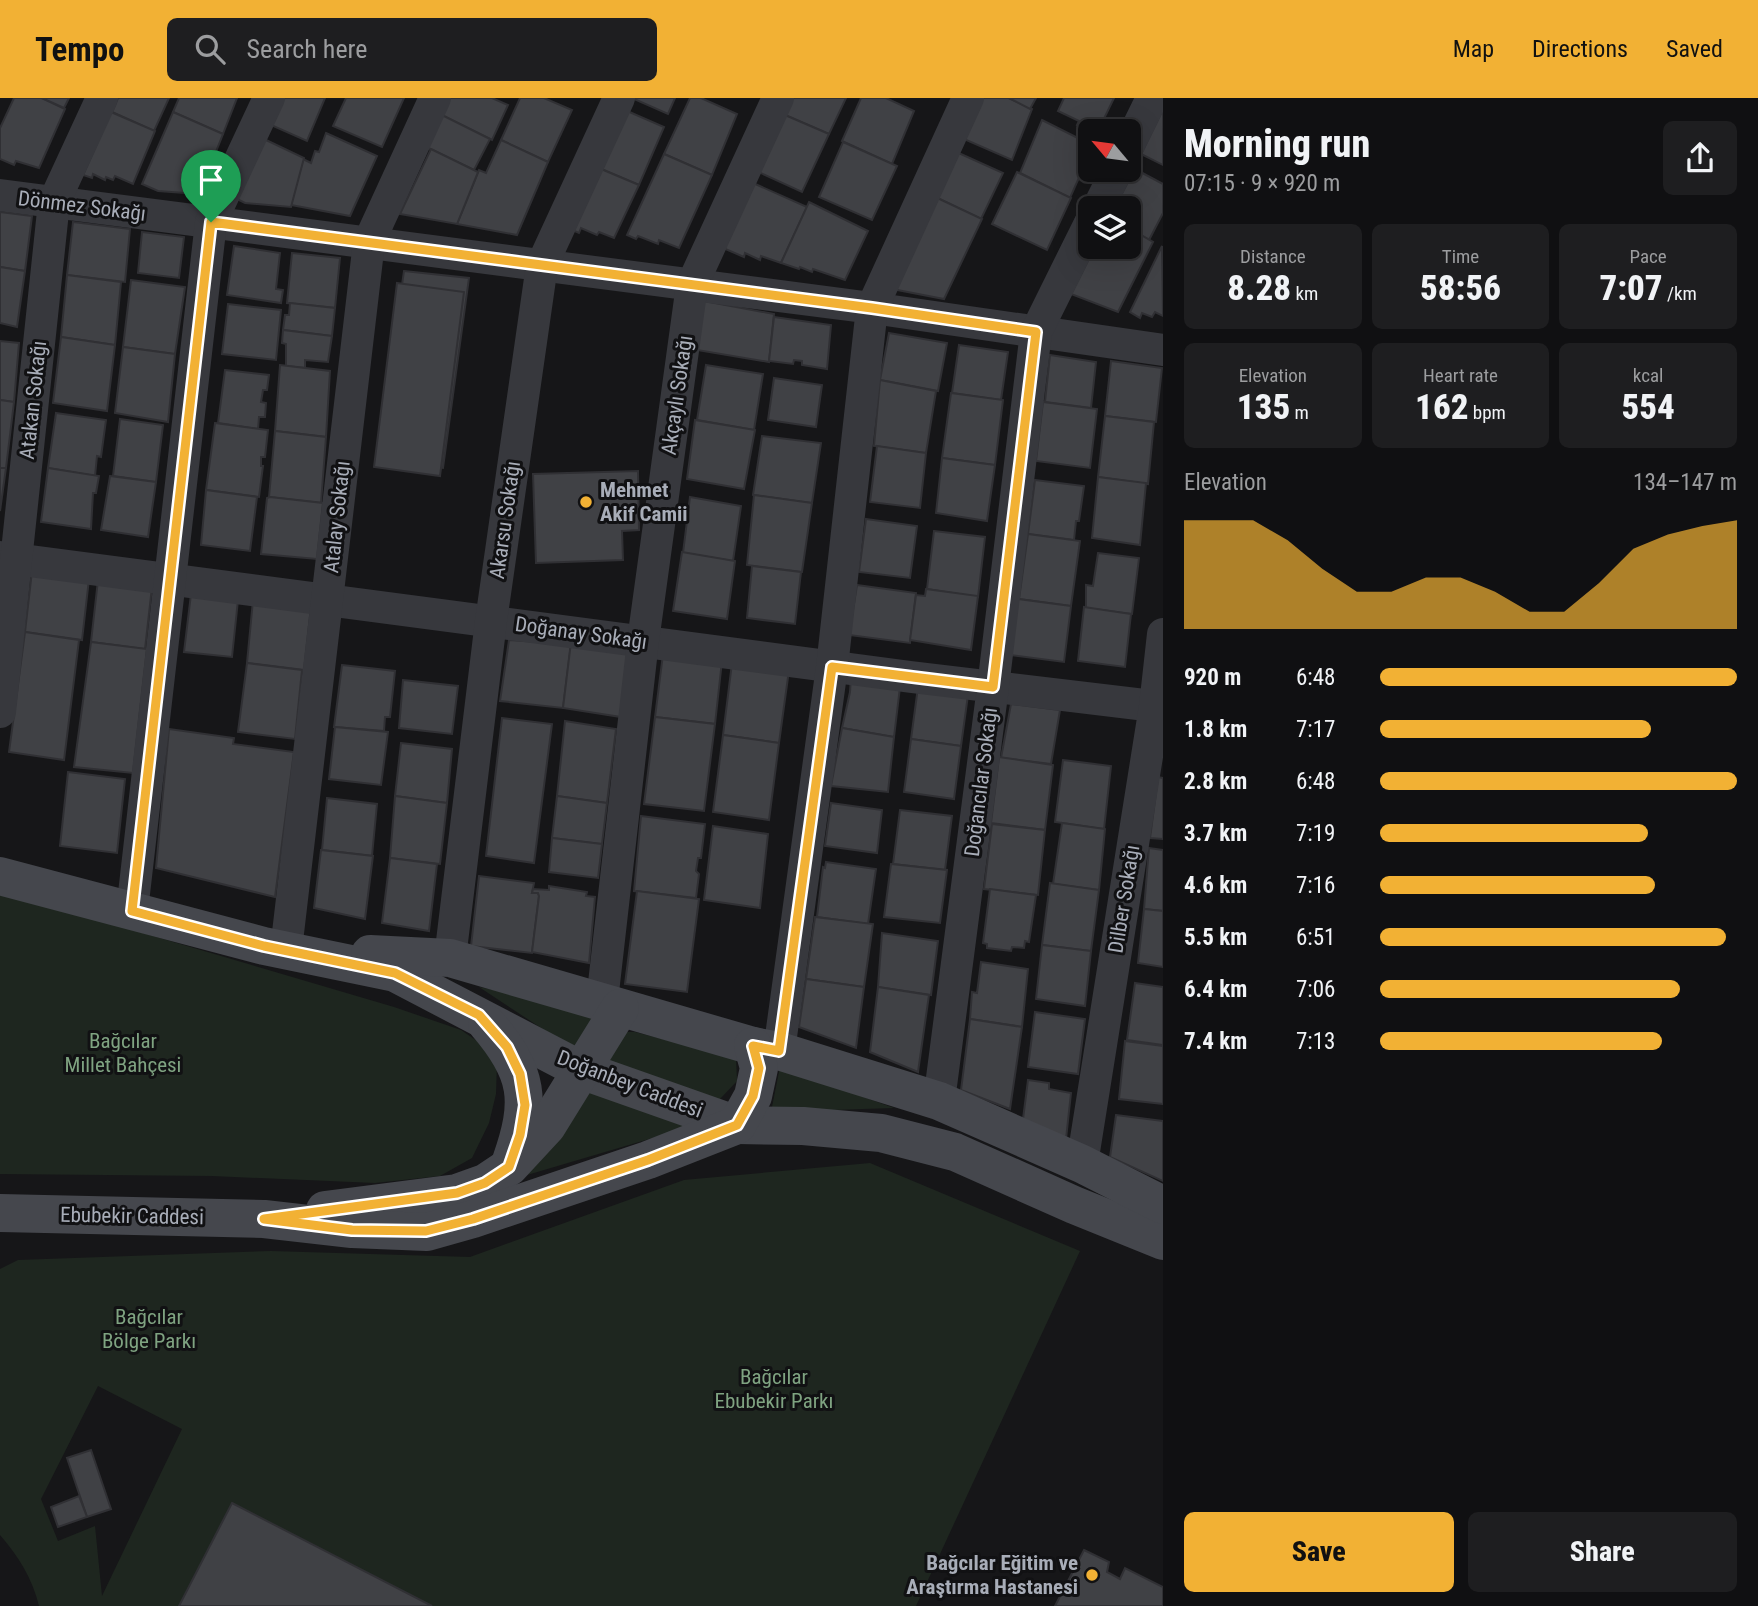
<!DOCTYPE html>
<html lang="en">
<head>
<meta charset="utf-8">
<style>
	body { margin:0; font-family:"Roboto Condensed",sans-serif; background:#1e1e20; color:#f1f3f6; height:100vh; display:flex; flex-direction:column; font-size:26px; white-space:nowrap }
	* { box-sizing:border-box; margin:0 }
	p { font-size:23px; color:#9c9d9f }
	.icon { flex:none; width:38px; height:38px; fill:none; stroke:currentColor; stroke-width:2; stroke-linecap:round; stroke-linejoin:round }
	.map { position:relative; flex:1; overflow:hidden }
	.details { display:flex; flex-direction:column; background:#101012; width:595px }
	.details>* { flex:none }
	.needle { width:46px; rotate:299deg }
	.fabs { position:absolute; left:1078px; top:21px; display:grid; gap:14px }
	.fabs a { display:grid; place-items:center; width:63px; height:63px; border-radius:10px; background:#101012; box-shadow:0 7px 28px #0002,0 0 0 2px #303032; font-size:35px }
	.pin { position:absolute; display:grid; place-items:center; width:60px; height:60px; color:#fff; margin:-72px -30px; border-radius:50% 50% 50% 0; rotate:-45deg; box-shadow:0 0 7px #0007 }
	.pin .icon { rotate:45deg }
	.round { display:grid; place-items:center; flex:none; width:74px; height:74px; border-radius:10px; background:#1e1e20 }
	.overview { display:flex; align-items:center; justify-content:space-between; height:119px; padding:0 21px }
	h1 { font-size:38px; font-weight:800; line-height:52px }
	.stats { display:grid; grid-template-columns:repeat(3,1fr); gap:10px; height:119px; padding:7px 21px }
	.stats div { display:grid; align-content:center; border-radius:10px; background:#1e1e20; text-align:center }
	.stats b { font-size:35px; font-weight:800 }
	.stats small { font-size:19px; font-weight:400 }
	.stats p { font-size:19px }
	.chart { height:196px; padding:14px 21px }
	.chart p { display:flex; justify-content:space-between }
	.chart svg { width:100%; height:126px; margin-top:7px; fill:#f2b134; opacity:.7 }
	.button { display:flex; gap:14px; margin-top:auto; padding:14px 21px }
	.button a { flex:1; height:80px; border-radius:10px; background:#f2b134; color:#111; font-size:28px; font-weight:800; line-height:80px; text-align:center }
	.button a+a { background:#1e1e20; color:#f1f3f6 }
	ul { padding:0 21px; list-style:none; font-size:23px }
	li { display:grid; grid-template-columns:112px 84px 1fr; align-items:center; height:52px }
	li i { height:18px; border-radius:9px; background:#f2b134 }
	header { display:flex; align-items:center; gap:42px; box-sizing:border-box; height:98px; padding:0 35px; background:#f2b134; color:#111 }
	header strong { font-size:33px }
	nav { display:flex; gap:38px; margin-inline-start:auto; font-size:24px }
	.search { width:490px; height:63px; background:#1e1e20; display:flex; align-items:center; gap:18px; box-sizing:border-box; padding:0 24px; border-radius:10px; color:#9c9d9f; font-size:26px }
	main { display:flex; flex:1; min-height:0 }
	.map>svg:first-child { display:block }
	.green { fill:#1e261f; fill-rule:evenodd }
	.building { fill:#404145; stroke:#303034; stroke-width:2 }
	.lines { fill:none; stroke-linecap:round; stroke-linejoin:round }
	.street { stroke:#37383d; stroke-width:32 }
	.secondary { stroke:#45474d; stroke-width:38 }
	.route-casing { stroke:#fff; stroke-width:14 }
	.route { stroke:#f2b134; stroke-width:9 }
	.poi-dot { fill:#f2b134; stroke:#111113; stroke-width:2.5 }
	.labels { text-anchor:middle; stroke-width:6; stroke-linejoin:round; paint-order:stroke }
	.street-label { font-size:21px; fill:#a8adb8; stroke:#111113 }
	.poi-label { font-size:21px; font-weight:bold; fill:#a8adb8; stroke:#111113; text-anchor:start }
	.park-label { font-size:21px; fill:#7fa381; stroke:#111113 }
</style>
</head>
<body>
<header>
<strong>Tempo</strong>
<div class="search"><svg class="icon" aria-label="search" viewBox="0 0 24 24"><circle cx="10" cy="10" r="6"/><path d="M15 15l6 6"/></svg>Search here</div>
<nav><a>Map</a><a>Directions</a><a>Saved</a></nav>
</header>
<main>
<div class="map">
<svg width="1163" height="1508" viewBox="0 0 1163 1508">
	<rect width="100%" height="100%" fill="#161618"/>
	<!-- green -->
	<g class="green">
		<path d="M0,793l394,116 67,23 19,13 17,19 -1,32 -7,29 -17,35 -32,18 -65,7 -163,-7 -212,-2z"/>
		<path d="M479,889l119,24 -22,40z"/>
		<path d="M623,934h12l101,26 1,23 -18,19 -106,-32 -4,-11z"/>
		<path d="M780,969l114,41 -123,4z"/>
		<path d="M590,994l100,35 -163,48z"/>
		<path d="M870,1065l210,88 -164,355h-877c-7,-28 -20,-49 -39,-71v-266l18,-9 253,-9 199,6 214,-77zM98,1288l84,43 -80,167 -7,-70 -37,15 -17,-42z"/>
	</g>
	<!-- building -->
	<g class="building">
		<path d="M14,0h28l23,11 -26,59 -23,-7 -2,4 -14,-6v-31z"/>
		<path d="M42,0h27l-5,10z"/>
		<path d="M118,0h51l-15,33 -42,-19z"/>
		<path d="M179,0h58l-14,36 -50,-22z"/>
		<path d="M284,0h41l-18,43 -36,-16z"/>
		<path d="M346,0h58l-22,49 -49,-21z"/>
		<path d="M449,0h43l16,7 -16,35 -51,-25z"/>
		<path d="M520,0h24l28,12 -24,52 -47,-22z"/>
		<path d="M632,0h43l-7,16z"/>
		<path d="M690,0h11l36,16 -25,61 -48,-21z"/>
		<path d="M784,0h62l-17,36 -51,-22z"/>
		<path d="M861,0h25l28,13 -22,53 -50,-23z"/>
		<path d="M974,0h35l23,11 -20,51 -55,-24z"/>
		<path d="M1009,0h27l-6,11z"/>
		<path d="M1064,0h50l-16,33 -8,1 -13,-7 2,-4 -21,-10z"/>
		<path d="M618,9l46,20 -25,58 -45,-19z"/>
		<path d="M1163,11v56l-22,-11z"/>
		<path d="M111,14l44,19 -22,53 -18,-8 -2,4 -7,-3 -1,3 -12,-6 -1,4 -9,-3z"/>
		<path d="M173,14l50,22 -26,65 -12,-6 -27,-2 -16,-7z"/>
		<path d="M778,14l51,22 -27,58 -50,-23z"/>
		<path d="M442,17l48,24 -16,31 -48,-23z"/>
		<path d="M1042,22l48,24 -4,18 -16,36 -50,-25z"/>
		<path d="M326,35l51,23 -27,60 -59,-11 12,-46 8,4 4,-12 4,1z"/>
		<path d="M264,41l40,19 -13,49 -46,-4 -8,-4z"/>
		<path d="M501,42l47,22 -31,73 -60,-11 22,-54 7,3z"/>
		<path d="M843,44l54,24 -25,54 -53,-23z"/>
		<path d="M431,51l47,23 -21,52 -57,-10z"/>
		<path d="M952,52l51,23 -22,46 -50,-24z"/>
		<path d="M664,56l48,21 -33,73 -20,-8 -1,4 -20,-8 -2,3 -9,-4z"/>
		<path d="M594,68l45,19 -25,53 -15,-6 -2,3 -16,-7 -2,5 -14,-6z"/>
		<path d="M1135,71l28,15v29l-14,27 -20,-12v-20h-15z"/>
		<path d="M1017,74l54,26 -24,52 -55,-26z"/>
		<path d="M753,85l54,24 -26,56 -20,-7 -1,4 -15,-7 -1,4 -21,-9z"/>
		<path d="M931,97l51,24 -38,80 -57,-11z"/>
		<path d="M809,104l59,29 -23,49 -32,-11 -1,3 -12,-5 -1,2 -18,-6z"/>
		<path d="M0,114l32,4 -7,55 -25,-4z"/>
		<path d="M73,124l57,7 -5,53 -58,-7z"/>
		<path d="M1129,130l24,14 -35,70 -47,-18 24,-47h34z"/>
		<path d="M142,134l42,5 -5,41 -41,-5z"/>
		<path d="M234,148l46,7 -4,36 7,1 -2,13 -54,-8z"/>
		<path d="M1162,148l1,70 -8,-4 -3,5 -10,-4 -2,5 -10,-6z"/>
		<path d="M292,155l48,5 -5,50 -48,-5z"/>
		<path d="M0,169l25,4 -8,56 -17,-4z"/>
		<path d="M404,173l65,7 -26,190 -67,-8z"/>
		<path d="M67,177l54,7 -6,63 -54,-8z"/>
		<path d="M131,182l54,7 -10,67 -52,-7z"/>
		<path d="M397,185l67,9 -24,184 -66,-9z"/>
		<path d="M704,203l70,13 -5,48 -72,-12z"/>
		<path d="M290,205l45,5 -3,28 -49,-6 2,-15h4z"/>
		<path d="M228,206l53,6 -5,50 -54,-6z"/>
		<path d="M774,219l57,8 -4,44 -25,-4v-4l-8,-1 -1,4 -24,-3z"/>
		<path d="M283,232l49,6 -4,26 -23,-2v8l-19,-2v-22l-4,-1z"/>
		<path d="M889,235l58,10 -9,48 -58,-11z"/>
		<path d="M61,239l54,8 -8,66 -54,-8z"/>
		<path d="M0,243l19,2 -5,59 -14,-2z"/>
		<path d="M959,247l49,7 -7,48 -49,-7z"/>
		<path d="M123,249l52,7 -7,68 -53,-9z"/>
		<path d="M1050,257l46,7 -5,46 -46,-6z"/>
		<path d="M1111,263l51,7 -6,54 -51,-6z"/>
		<path d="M280,267l50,6 -4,66 -51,-6z"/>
		<path d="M706,267l57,9 -9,56 -57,-10z"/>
		<path d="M225,272l44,5 -2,15h-4l-2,12 5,1 -1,14h-6l-1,12 -40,-6z"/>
		<path d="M774,280l48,7 -6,42 -48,-7z"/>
		<path d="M880,282l56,11 -10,62 -52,-7z"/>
		<path d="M951,295l52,7 -8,65 -53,-7z"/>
		<path d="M0,302l14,2 -8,66h-6z"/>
		<path d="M1043,304l54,7 -7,59 -54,-7z"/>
		<path d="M56,315l50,7 -5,37 -4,-1 -2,20 -47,-8z"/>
		<path d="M1105,318l49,6 -6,62 -50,-7z"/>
		<path d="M120,321l43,6 -7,57 -43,-6z"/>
		<path d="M695,322l60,10 -11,59 -57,-10z"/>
		<path d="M215,325l53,7 -3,27h-4v9h2l-4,31 -53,-7z"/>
		<path d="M275,333l51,6 -5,66 -52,-6z"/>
		<path d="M762,338l59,7 -9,60 -59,-8z"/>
		<path d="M877,348l49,7 -6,55 -50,-6z"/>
		<path d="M942,360l53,7 -8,56 -51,-8z"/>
		<path d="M0,370h6l-6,43z"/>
		<path d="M48,370l51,8 -3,17h-3l-2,36 -50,-7z"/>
		<path d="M638,373l1,59 -17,1 1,29 -87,3 -3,-89z"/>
		<path d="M110,378l46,6 -8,55 -47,-7z"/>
		<path d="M1098,379l48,6 -6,62 -48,-7z"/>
		<path d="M1035,382l49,6 -5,35h-3l-2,19 -46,-6z"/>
		<path d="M206,392l51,7 -7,54 -49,-6z"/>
		<path d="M754,397l58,8 -10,69 -55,-7z"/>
		<path d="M270,399l53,6 -6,56 -56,-5 6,-56z"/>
		<path d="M690,399l51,9 -8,55 -50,-8z"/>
		<path d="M866,421l51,7 -7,52 -51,-6z"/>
		<path d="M934,433l51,6 -7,60 -51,-8z"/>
		<path d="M1028,436l52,7 -9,65 -52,-7z"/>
		<path d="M682,454l53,9 -8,58 -54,-8z"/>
		<path d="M1098,455l41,5 -7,56 -46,-6v-23l7,1z"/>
		<path d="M752,468l49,6 -6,52 -48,-6z"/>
		<path d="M32,473l57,8 -7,61 -57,-8z"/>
		<path d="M98,482l54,7 -7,62 -54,-7z"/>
		<path d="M857,487l59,8 -6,50 -61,-8z"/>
		<path d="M926,491l52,7 -7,54 -61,-10 6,-45 9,1z"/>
		<path d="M191,496l47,6 -6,57 -48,-5z"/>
		<path d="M1018,501l53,7 -7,56 -54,-7z"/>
		<path d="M253,502l58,7 -7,63 -57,-7z"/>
		<path d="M1084,509l47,7 -6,53 -47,-6z"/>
		<path d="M25,534l54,8 -15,120 -55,-8z"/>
		<path d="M509,542l62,4 -8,64 -63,-7z"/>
		<path d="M91,544l56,7 -14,124 -59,-6z"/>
		<path d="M571,544l59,8 -9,67 -58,-9z"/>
		<path d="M663,556l59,7 -7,63 -60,-7z"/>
		<path d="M247,565l55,7 -7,69 -57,-7z"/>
		<path d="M732,565l57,7 -10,73 -56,-8z"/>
		<path d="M342,567l53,6 -5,46h-5l-1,14 -50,-4z"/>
		<path d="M851,580l49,9 -6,50 -52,-9 8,-36z"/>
		<path d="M403,582l55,6 -6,48 -53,-6z"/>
		<path d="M918,589l50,8 -7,51 -50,-7z"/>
		<path d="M1011,606l49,6 -9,54 -50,-6z"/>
		<path d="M655,619l60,7 -11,87 -60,-7z"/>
		<path d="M502,620l50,6 -18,139 -48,-7z"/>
		<path d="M565,623l51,8 -9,74 -50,-7z"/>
		<path d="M335,629l53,5 -7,53 -52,-6z"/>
		<path d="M842,630l52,9 -6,55 -57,-6z"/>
		<path d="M169,631l65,9 -1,6 61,8 -19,145 -119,-29z"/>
		<path d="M723,637l56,8 -10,77 -56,-8z"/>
		<path d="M911,641l50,7 -7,53 -50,-7z"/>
		<path d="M401,645l51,6 -5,54 -52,-7z"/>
		<path d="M999,659l54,8 -8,65 -54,-7z"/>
		<path d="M1063,662l48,6 -7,63 -49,-7z"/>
		<path d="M68,674l57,7 -8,74 -57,-7z"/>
		<path d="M1158,679l5,1v61l-13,-1z"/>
		<path d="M395,698l52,7 -7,61 -50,-6z"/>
		<path d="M557,698l50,7 -5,41 -50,-6z"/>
		<path d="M327,700l50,6 -5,52 -50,-6z"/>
		<path d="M831,705l51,7 -5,43 -52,-7z"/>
		<path d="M900,712l52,6 -7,54 -52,-6z"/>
		<path d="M641,718l64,8 -4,34h-3l-2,13 3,3 -3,24 -62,-7z"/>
		<path d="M1062,725l43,6 -6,61 -46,-6z"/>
		<path d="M992,726l53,6 -7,65 -54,-6z"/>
		<path d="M713,728l55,8 -8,74 -56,-8z"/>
		<path d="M552,740l50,6 -4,34 -49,-6z"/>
		<path d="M1149,750l14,2v61l-19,-2z"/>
		<path d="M321,752l52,6 -8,63 -51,-11z"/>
		<path d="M390,760l47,6 -8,67 -47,-8z"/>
		<path d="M826,764l50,7 -8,55 -51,-7 6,-50 2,1z"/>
		<path d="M891,766l56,6 -7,53 -56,-6z"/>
		<path d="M479,778l55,7 -2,10h6l1,3 -7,57 -61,-7z"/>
		<path d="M1050,785l49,7 -8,61 -49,-6z"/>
		<path d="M549,788l38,6 -1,4 9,1 -6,66 -57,-11 7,-56 -1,-3h-6l1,-4 16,1z"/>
		<path d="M990,791l46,6 -7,47 -4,-1 -1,7 -12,-1 -1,4 -24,-3v-4l-4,-1z"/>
		<path d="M637,793l62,8 -12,93 -62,-8z"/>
		<path d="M1144,811l19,2v56l-25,-4z"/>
		<path d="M815,819l58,7 -9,63 -58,-8z"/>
		<path d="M882,835l56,8 -7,54 -53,-8z"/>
		<path d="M1042,847l49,6 -6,55 -49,-7z"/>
		<path d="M981,864l47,7 -6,58 -52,-8 2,-27 5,1z"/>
		<path d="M806,881l58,8 -8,61 -57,-21z"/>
		<path d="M1135,885l28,4v58l-36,-5z"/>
		<path d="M878,889l51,8 -11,77 -48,-20z"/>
		<path d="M1035,914l50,7 -7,55 -50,-7z"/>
		<path d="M970,921l52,8 -12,82 -49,-19z"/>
		<path d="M1125,943l38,5v58l-44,-5z"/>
		<path d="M1028,982l21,3v6l22,4 -5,46 -43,-20z"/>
		<path d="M1116,1017l47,6v60l-53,-24z"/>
		<path d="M91,1352l20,59 -24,8 -20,-59z"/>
		<path d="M79,1398l8,21 -29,10 -7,-20z"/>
		<path d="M232,1405l200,103h-253z"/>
		<path d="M1084,1452l25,12 -2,10 13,7 5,-11 38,19v19h-108z"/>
	</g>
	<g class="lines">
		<!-- street -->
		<g class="street">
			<path d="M1129,47l23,-47"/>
			<path d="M0,97l872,113 291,42"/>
			<path d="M1098,110l19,-38"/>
			<path d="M0,459l911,120 252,30"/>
			<path d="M0,614l54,-510 48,-104"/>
			<path d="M132,813l79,-689 58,-124"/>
			<path d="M286,852l83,-708 66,-144"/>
			<path d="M450,860l41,-337 51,-356 77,-167"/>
			<path d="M602,903l41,-360 49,-356 86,-187"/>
			<path d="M779,953l53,-384 40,-359 96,-210"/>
			<path d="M939,1003l54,-414 43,-355 54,-109"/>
			<path d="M1082,1066l73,-458 8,-72"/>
		</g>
		<!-- secondary -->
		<g class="secondary">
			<path d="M0,778l264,70 131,27 186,97 156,55 66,1 78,7 74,19 119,53 89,36"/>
			<path d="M370,856l80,4 303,88 26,5 160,50 143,63 81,41"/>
			<path d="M487,926c42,49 45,77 24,137"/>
			<path d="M325,1112l132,-17 28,-10 24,-16 38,-41 73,-118"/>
			<path d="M0,1115l264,6 88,10 75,3 46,-13 175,-59 89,-35 16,-29 6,-28 -6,-22"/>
		</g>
	</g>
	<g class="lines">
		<defs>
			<path id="route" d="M211,124l661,86 164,24 -43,355 -161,-20 -53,384 -26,-5 6,22 -6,28 -16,29 -89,35 -175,59 -47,12 -74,-1 -88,-11 193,-26 28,-10 24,-16 11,-32 5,-30 -5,-31 -13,-27 -28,-32 -84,-42 -131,-27 -132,-35z"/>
		</defs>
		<!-- route casing -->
		<use href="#route" class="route-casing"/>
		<!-- route -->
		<use href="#route" class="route"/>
	</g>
	<!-- markers -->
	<g class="poi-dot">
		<circle cx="586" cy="404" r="7"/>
		<circle cx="1092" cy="1477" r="7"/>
	</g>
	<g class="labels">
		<!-- street labels -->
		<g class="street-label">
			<text transform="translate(82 108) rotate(7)" y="7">Dönmez Sokağı</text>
			<text transform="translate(677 297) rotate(-82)" y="7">Akçaylı Sokağı</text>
			<text transform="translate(33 302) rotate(-84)" y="7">Atakan Sokağı</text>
			<text transform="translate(337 419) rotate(-84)" y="7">Atalay Sokağı</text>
			<text transform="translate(505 422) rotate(-82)" y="7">Akarsu Sokağı</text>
			<text transform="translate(581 535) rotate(8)" y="7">Doğanay Sokağı</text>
			<text transform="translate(981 684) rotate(-83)" y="7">Doğancılar Sokağı</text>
			<text transform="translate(1124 801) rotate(-81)" y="7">Dilber Sokağı</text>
			<text transform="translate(630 986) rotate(21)" y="7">Doğanbey Caddesi</text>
			<text transform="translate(132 1118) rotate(1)" y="7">Ebubekir Caddesi</text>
		</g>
		<!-- poi labels -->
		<g class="poi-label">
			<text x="600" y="399">Mehmet<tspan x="600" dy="24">Akif Camii</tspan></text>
			<text x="1078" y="1472" text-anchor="end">Bağcılar Eğitim ve<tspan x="1078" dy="24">Araştırma Hastanesi</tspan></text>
		</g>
		<!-- park labels -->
		<g class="park-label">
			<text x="123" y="950">Bağcılar<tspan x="123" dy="24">Millet Bahçesi</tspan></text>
			<text x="149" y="1226">Bağcılar<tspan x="149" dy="24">Bölge Parkı</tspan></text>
			<text x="774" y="1286">Bağcılar<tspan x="774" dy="24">Ebubekir Parkı</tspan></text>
		</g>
	</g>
</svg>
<div class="fabs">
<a><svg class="needle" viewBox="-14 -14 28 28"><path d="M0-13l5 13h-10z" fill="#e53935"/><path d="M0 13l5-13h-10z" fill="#9c9d9f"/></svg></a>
<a><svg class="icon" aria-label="layers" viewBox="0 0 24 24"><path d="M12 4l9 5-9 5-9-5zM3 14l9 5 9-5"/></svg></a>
</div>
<div class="pin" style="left:211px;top:124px;background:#1e9e55"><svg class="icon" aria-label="arrive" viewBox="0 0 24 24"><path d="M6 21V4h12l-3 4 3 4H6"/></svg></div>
</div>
<section class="details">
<div class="overview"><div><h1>Morning run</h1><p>07:15 · 9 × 920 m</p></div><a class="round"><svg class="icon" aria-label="share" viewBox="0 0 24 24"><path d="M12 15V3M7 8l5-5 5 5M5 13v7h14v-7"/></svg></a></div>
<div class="stats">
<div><p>Distance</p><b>8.28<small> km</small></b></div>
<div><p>Time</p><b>58:56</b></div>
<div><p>Pace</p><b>7:07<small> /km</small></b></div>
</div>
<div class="stats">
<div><p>Elevation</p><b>135<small> m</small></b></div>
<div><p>Heart rate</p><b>162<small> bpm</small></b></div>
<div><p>kcal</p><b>554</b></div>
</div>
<div class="chart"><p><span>Elevation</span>134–147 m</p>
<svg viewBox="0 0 160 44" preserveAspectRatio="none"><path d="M0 44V6L10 6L20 6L30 13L40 23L50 31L60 31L70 26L80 26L90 31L100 38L110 38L120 28L130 16L140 11L150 8L160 6V44z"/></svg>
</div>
<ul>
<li><b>920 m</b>6:48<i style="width:100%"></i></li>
<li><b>1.8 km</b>7:17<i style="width:76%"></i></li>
<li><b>2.8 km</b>6:48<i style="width:100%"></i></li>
<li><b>3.7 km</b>7:19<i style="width:75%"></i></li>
<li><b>4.6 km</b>7:16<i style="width:77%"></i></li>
<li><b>5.5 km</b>6:51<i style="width:97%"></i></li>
<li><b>6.4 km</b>7:06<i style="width:84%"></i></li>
<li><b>7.4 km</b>7:13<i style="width:79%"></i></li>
</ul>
<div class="button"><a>Save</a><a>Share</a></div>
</section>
</main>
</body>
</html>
